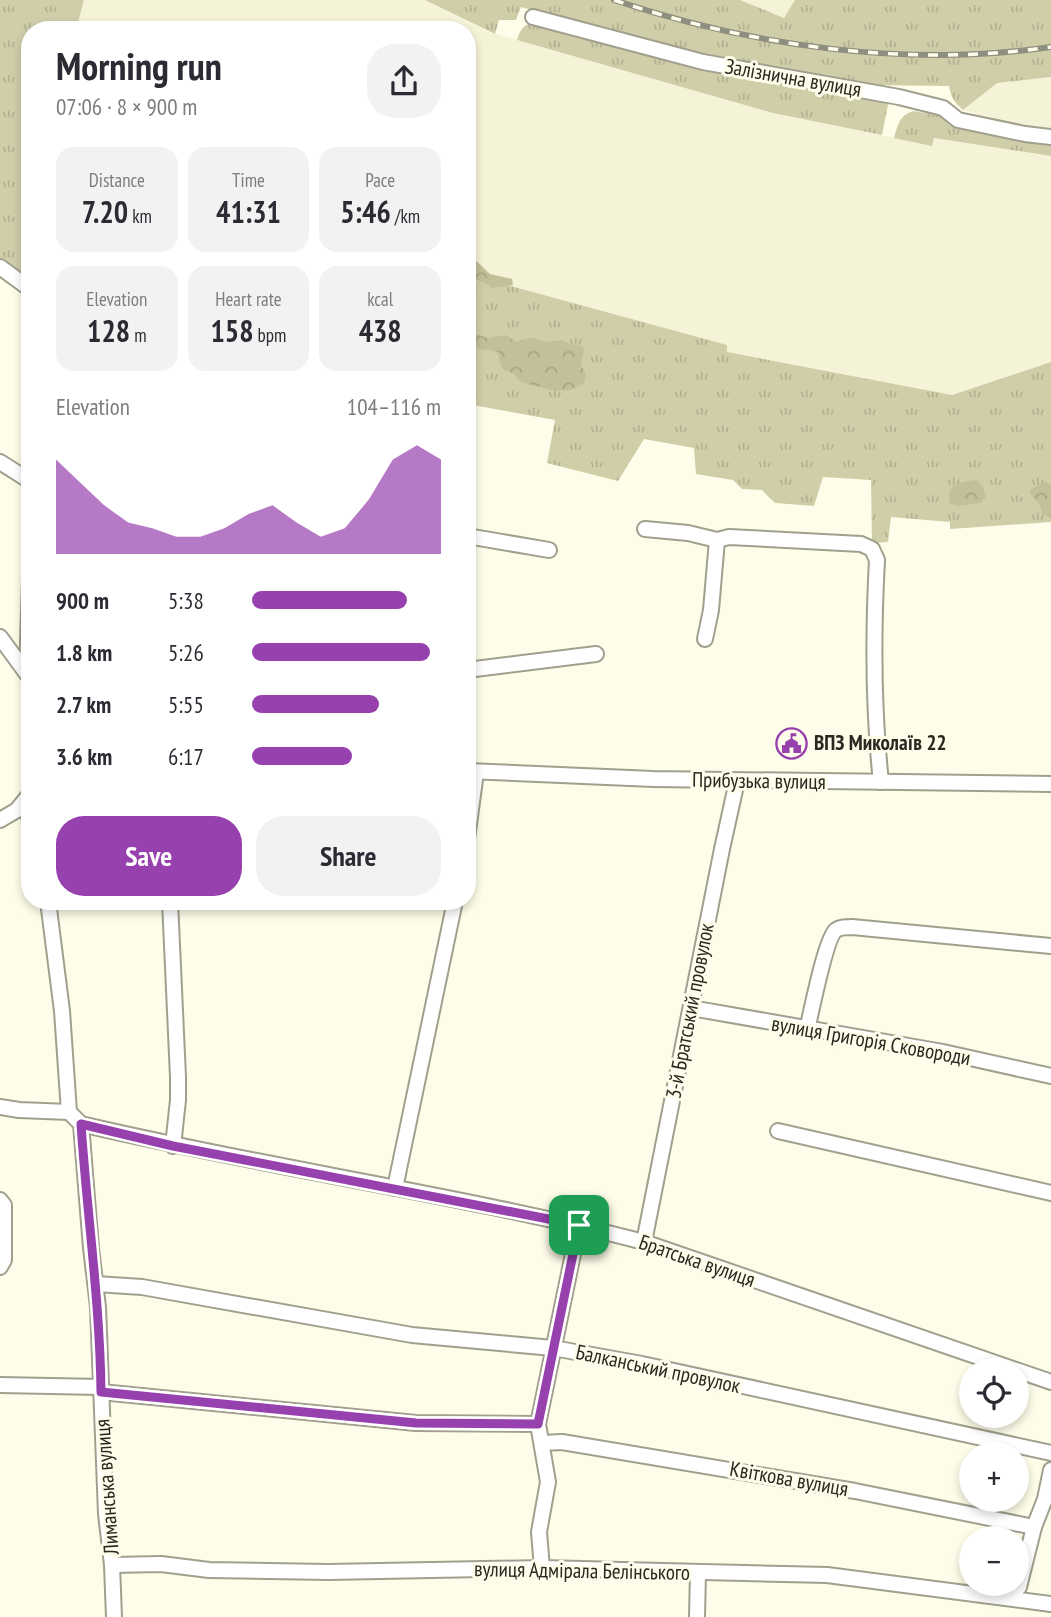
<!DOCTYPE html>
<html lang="en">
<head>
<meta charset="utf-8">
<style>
	body { margin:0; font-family:"PT Sans Narrow",sans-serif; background:#f2f2f3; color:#2b2b33; height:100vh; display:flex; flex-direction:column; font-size:26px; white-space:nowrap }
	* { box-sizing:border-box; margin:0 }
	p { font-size:23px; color:#7c7c81 }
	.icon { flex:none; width:38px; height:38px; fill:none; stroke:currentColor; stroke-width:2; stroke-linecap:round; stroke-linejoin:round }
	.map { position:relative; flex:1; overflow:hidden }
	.side { position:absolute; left:21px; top:21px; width:455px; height:889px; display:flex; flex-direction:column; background:#fff; border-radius:28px; box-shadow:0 4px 10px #0003 }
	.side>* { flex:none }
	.controls { position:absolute; left:959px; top:1358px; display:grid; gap:14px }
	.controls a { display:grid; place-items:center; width:70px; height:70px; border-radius:50%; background:#fff; box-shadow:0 4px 10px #0003; font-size:35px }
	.pin { position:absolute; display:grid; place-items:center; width:60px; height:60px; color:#fff; margin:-30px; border-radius:14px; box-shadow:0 4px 10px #0006 }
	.round { display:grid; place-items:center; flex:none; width:74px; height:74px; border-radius:28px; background:#f2f2f3 }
	.overview { display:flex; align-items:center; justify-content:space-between; height:119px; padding:0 35px }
	h1 { font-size:38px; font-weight:800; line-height:52px }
	.metrics { display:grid; grid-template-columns:repeat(3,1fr); gap:10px; height:119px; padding:7px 35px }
	.metrics div { display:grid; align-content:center; border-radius:18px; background:#f2f2f3; text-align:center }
	.metrics b { font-size:30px; font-weight:800 }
	.metrics small { font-size:19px; font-weight:400 }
	.metrics p { font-size:19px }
	.chart { height:196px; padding:14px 35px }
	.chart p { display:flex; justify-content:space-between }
	.chart svg { width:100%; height:126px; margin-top:7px; fill:#9741ae; opacity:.7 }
	.action { display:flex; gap:14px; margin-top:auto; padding:14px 35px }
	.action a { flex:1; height:80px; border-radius:28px; background:#9741ae; color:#fff; font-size:28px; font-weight:800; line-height:80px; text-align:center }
	.action a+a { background:#f2f2f3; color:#2b2b33 }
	ul { padding:0 35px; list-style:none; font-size:23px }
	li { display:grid; grid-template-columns:112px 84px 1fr; align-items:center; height:52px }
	li i { height:18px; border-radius:9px; background:#9741ae }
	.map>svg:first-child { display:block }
	.built { fill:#f4f2d7 }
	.grass { fill:url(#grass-tufts) }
	.forest { fill:url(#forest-crowns) }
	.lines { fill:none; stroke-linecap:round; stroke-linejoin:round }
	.minor-casing { stroke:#a1a08e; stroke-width:18 }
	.minor { stroke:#fff; stroke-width:14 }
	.rail-casing { stroke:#8e8e81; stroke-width:6 }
	.rail { stroke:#fefde9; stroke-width:3.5; stroke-dasharray:10; stroke-linecap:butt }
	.route-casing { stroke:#fff; stroke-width:14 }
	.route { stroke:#9741ae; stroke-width:9 }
	.labels { text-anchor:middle; stroke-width:6; stroke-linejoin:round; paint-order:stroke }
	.street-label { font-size:21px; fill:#292922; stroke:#fefde9 }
	.poi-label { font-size:21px; font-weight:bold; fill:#292922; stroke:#fefde9; text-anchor:start }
</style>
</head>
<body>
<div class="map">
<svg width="1051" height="1617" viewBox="0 0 1051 1617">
	<defs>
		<pattern id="grass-tufts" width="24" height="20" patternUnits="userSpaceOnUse" patternTransform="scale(1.75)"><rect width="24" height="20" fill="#d0cea9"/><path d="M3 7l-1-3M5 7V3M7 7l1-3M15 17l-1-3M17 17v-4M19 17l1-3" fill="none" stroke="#b3b191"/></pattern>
		<pattern id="forest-crowns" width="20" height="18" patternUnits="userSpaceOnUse" patternTransform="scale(1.75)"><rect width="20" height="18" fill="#c2c099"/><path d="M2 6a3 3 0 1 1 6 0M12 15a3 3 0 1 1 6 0" fill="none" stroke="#a7a584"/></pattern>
	</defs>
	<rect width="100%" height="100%" fill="#fefde9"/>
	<!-- built -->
	<g class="built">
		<path d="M84,0h341l64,32 284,81 158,32 2,-7 118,18v206l-99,33 -226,-43 1,-7 -260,-71v-244h-391z"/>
		<path d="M612,0l93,26 52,11 88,12 105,4 101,-7v2l-100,6 -63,-1 -73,-6 -111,-19z"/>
		<path d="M740,0h55l-10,19z"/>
		<path d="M1051,77v54l-24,-2 -64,-19 34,-27z"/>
	</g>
	<!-- grass -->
	<g class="grass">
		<path d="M0,0h84l-8,30h-46v256l-30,-22z"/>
		<path d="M425,0h187l92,28 53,11 88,11 106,4 100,-6v29l-54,6 -34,27c-9,-8 -12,-13 -14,-24l-82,-1 -162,-28 -78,-19 -106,-31 -5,13h-17l-4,14z"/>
		<path d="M616,0h124l44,18 11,-18h256v46c-143,21 -299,-1 -435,-46z"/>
		<path d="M535,22l354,78 -7,35 -109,-22 -256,-73c4,-12 6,-15 18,-18z"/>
		<path d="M914,111l26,5 10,9 74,15 27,2v14l-117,-18 -2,8 -38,-8c4,-13 5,-23 20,-27z"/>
		<path d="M467,274l260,71v7l225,43 99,-33v160l-101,7v-7l-59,-5 -3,25 -16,1 -1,-63 -48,-3 -9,29 -39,-3 -13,-13 -20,-1 -9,-9 -37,-6 -2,-26 -50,-9 -26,42 -71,-18 8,-43 -88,-16z"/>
	</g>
	<!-- forest -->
	<g class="forest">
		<path d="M467,246l2,8 21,20 22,5 1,6 -21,3 -5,-4 -20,-8z"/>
		<path d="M467,331l21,7 18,-3 10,7 13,-4 17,4 16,-2 10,5 10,1 2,4 -3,15 5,9 -2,10 -14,6 -15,1 -27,-7 -8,-3 -7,-8 -9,-3 -4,-6 -2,-12 -24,-4 -7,2z"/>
		<path d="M976,480l6,5 4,12 -5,6 -22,3 -9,-2c-5,-21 10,-22 26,-24z"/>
		<path d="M1044,482l7,2v34l-8,-4 -4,-11 -9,-9v-4z"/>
	</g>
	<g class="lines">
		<defs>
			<g id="minor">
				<path d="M533,17l170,45 196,35 44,11 15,12 67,14 26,3"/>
				<path d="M0,267l30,22"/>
				<path d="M0,462l30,19"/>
				<path d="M645,529l43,4 29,7 12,-3 132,7 11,5 5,11c-4,73 -4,148 4,222"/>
				<path d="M467,536l82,14"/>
				<path d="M0,637l27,37"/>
				<path d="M705,639l6,-29 6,-70"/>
				<path d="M467,670l129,-16"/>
				<path d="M27,673l3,-93"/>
				<path d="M467,771l186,8 398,5"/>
				<path d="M22,806l8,11"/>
				<path d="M0,820l17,-10 13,-16"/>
				<path d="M467,839l9,-67"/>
				<path d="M48,901l14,110 7,101 12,12 10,124 7,59 8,207 6,51 2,52"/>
				<path d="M170,901l8,176v23l-5,46"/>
				<path d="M691,1008l252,44 108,24"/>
				<path d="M807,1030c4,-17 19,-93 29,-100 4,-3 10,-3 16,-3l199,19"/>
				<path d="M0,1107l19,3 50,2"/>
				<path d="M81,1124c187,44 377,70 563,118l407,140"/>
				<path d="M778,1131l273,62"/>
				<path d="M395,1188l60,-287"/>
				<path d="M0,1200l4,5v55l-4,7"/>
				<path d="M644,1242l78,-393 15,-68"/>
				<path d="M96,1284l46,3 270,48 141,13 89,16 409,89"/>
				<path d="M0,1385l101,2"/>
				<path d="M101,1392l315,31 122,1"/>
				<path d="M542,1443l20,-1 293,49 179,36"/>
				<path d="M112,1565l49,-1 48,6 119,2 214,-4 285,7 224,29"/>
				<path d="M542,1568l-3,-36 9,-50 -10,-58 41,-199"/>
				<path d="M1007,1598l12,-11 15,-60 11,-28 6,-29"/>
				<path d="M697,1617l1,-45"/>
			</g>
		</defs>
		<!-- minor casing -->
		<use href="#minor" class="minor-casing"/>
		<!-- minor -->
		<use href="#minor" class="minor"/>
		<defs>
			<path id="rail" d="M614,0c137,46 293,68 437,47"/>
		</defs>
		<!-- rail casing -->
		<use href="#rail" class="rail-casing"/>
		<!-- rail -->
		<use href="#rail" class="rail"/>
	</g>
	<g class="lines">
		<defs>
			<path id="route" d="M81,1124l92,22 406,79 -41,199 -122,-1 -315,-31c-1,-90 -14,-178 -20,-268z"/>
		</defs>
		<!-- route casing -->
		<use href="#route" class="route-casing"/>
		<!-- route -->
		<use href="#route" class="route"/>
	</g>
	<!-- icons -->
	<defs>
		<symbol id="civic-ring" viewBox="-11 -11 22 22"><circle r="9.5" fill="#fefde9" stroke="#9741ae" stroke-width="1.5"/><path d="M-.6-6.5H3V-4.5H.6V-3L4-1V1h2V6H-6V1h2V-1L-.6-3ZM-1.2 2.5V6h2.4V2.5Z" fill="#9741ae"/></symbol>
	</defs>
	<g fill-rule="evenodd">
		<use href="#civic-ring" x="774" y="726" width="35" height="35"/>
	</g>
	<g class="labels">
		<!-- street labels -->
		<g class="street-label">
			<text transform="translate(793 78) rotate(10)" y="7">Залізнична вулиця</text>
			<text transform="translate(759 781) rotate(1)" y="7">Прибузька вулиця</text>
			<text transform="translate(690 1011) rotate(-79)" y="7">3-й Братський провулок</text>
			<text transform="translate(871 1041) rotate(10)" y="7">вулиця Григорія Сковороди</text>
			<text transform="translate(697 1261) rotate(19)" y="7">Братська вулиця</text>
			<text transform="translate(658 1369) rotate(12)" y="7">Балканський провулок</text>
			<text transform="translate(789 1479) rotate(10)" y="7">Квіткова вулиця</text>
			<text transform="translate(107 1487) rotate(-94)" y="7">Лиманська вулиця</text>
			<text transform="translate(582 1571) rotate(1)" y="7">вулиця Адмірала Белінського</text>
		</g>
		<!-- poi labels -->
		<g class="poi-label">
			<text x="814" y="750">ВПЗ Миколаїв 22</text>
		</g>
	</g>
</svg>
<div class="controls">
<a><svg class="icon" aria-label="locate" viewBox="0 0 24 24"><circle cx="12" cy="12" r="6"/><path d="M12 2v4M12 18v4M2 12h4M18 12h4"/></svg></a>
<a>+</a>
<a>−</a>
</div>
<div class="pin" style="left:579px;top:1225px;background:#1e9e55"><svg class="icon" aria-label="arrive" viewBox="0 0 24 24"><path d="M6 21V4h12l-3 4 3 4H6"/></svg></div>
<section class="side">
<div class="overview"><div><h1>Morning run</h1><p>07:06 · 8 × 900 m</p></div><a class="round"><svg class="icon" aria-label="share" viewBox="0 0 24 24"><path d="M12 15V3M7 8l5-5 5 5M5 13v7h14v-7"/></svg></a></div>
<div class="metrics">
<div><p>Distance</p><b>7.20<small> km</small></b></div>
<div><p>Time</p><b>41:31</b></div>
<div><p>Pace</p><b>5:46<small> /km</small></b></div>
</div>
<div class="metrics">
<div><p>Elevation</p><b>128<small> m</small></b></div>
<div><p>Heart rate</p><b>158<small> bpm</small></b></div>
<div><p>kcal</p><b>438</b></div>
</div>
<div class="chart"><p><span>Elevation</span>104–116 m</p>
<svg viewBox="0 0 160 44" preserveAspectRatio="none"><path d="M0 44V11L10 19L20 27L30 33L40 35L50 38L60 38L70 35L80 30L90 27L100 33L110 38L120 35L130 25L140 11L150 6L160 11V44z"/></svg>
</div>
<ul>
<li><b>900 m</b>5:38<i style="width:82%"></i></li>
<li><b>1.8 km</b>5:26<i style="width:94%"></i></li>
<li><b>2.7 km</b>5:55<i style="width:67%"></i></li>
<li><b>3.6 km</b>6:17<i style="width:53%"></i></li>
</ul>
<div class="action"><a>Save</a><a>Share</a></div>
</section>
</div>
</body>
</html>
